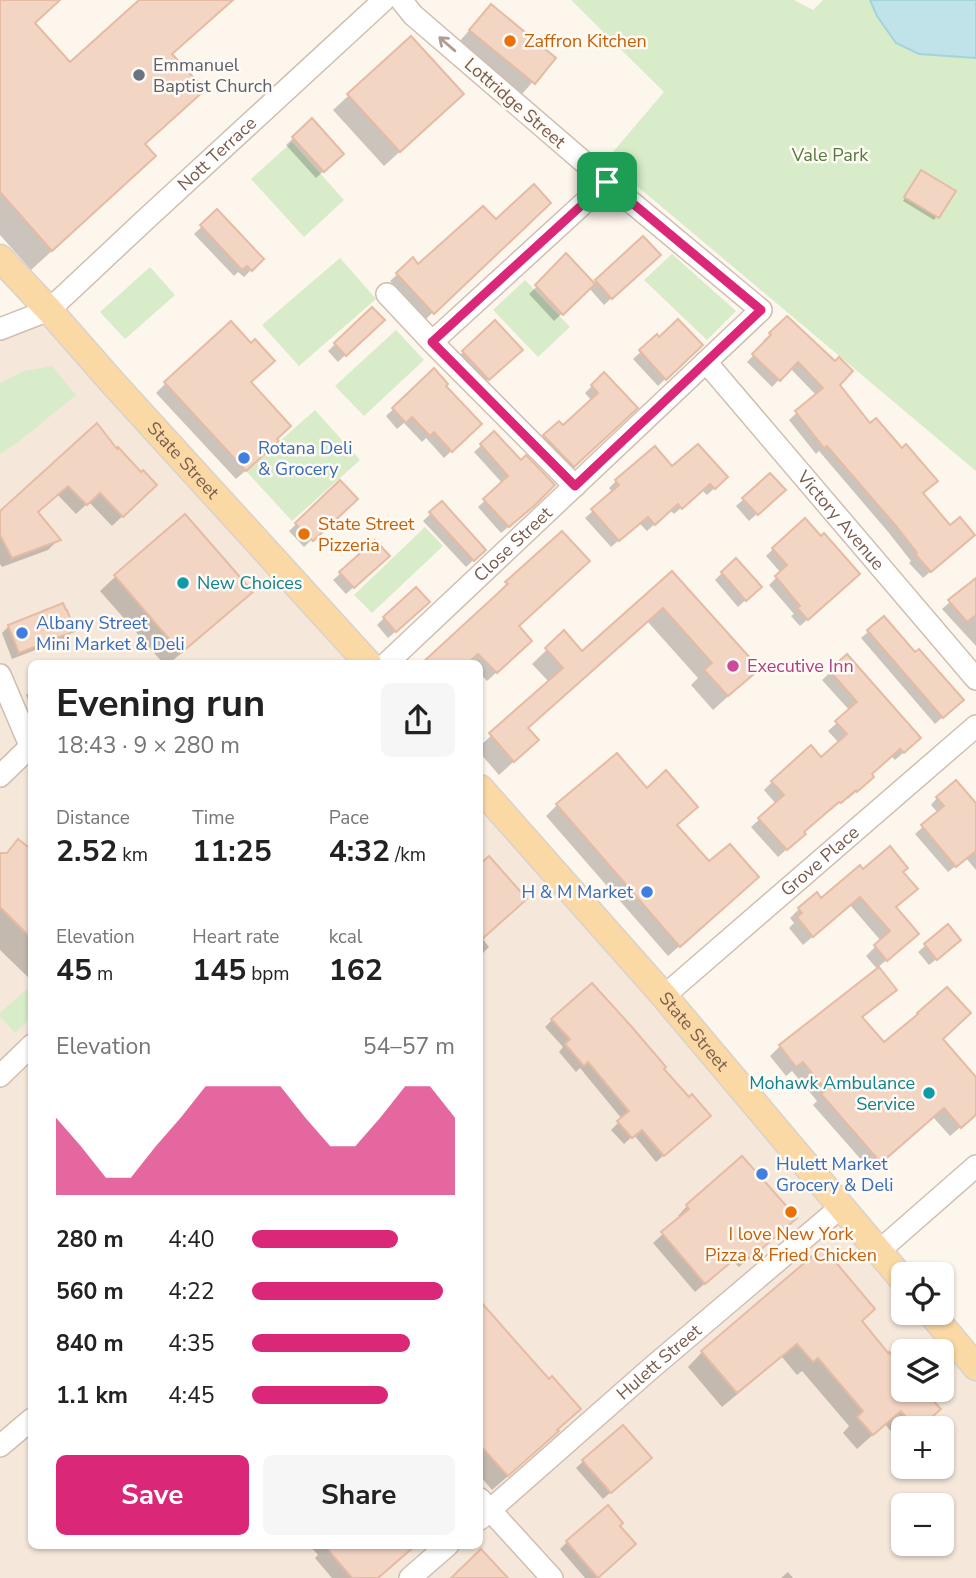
<!DOCTYPE html>
<html lang="en">
<head>
<meta charset="utf-8">
<style>
	body { margin:0; font-family:"Nunito Sans",sans-serif; background:#f6f6f6; color:#222; height:100vh; display:flex; flex-direction:column; font-size:26px; white-space:nowrap }
	* { box-sizing:border-box; margin:0 }
	p { font-size:23px; color:#767676 }
	.icon { flex:none; width:38px; height:38px; fill:none; stroke:currentColor; stroke-width:2; stroke-linecap:round; stroke-linejoin:round }
	.map { position:relative; flex:1; overflow:hidden }
	.drawer { position:absolute; left:28px; top:660px; width:455px; height:889px; display:flex; flex-direction:column; background:#fff; border-radius:10px; box-shadow:0 2px 5px #0004 }
	.drawer>* { flex:none }
	.controls { position:absolute; left:891px; top:1262px; display:grid; gap:14px }
	.controls a { display:grid; place-items:center; width:63px; height:63px; border-radius:10px; background:#fff; box-shadow:0 2px 5px #0004; font-size:35px }
	.pin { position:absolute; display:grid; place-items:center; width:60px; height:60px; color:#fff; margin:-30px; border-radius:14px; box-shadow:0 4px 10px #0006 }
	.round { display:grid; place-items:center; flex:none; width:74px; height:74px; border-radius:10px; background:#f6f6f6 }
	.headline { display:flex; align-items:center; justify-content:space-between; height:119px; padding:0 28px }
	h1 { font-size:38px; font-weight:700; line-height:52px }
	.metrics { display:grid; grid-template-columns:repeat(3,1fr); gap:10px; height:119px; padding:7px 28px }
	.metrics div { display:grid; align-content:center }
	.metrics b { font-size:30px; font-weight:700 }
	.metrics small { font-size:19px; font-weight:400 }
	.metrics p { font-size:19px }
	.chart { height:196px; padding:14px 28px }
	.chart p { display:flex; justify-content:space-between }
	.chart svg { width:100%; height:126px; margin-top:7px; fill:#db2777; opacity:.7 }
	.button { display:flex; gap:14px; margin-top:auto; padding:14px 28px }
	.button a { flex:1; height:80px; border-radius:10px; background:#db2777; color:#fff; font-size:28px; font-weight:700; line-height:80px; text-align:center }
	.button a+a { background:#f6f6f6; color:#222 }
	ul { padding:0 28px; list-style:none; font-size:23px }
	li { display:grid; grid-template-columns:112px 84px 1fr; align-items:center; height:52px }
	li i { height:18px; border-radius:9px; background:#db2777 }
	.map>svg:first-child { display:block }
	.residential { fill:#f5e8da; fill-rule:evenodd }
	.green { fill:#d8ecc9 }
	.water { fill:#bfe3e8; stroke:#a5d3da; stroke-width:2 }
	.shadow { fill:#0003 }
	.building { fill:#f3d5c3; stroke:#e6bba3; stroke-width:2 }
	.lines { fill:none; stroke-linecap:round; stroke-linejoin:round }
	.minor-casing { stroke:#d1beb0; stroke-width:24 }
	.major-casing { stroke:#dad1cd; stroke-width:29 }
	.minor { stroke:#fff; stroke-width:21 }
	.major { stroke:#fbd9a5; stroke-width:26 }
	.oneway { stroke:#af9d94 }
	.route-casing { stroke:#fff; stroke-width:14 }
	.route { stroke:#db2777; stroke-width:9 }
	.food-dot { fill:#e8710a; stroke:#fffaf3; stroke-width:2.5 }
	.worship-dot { fill:#6b7280; stroke:#fffaf3; stroke-width:2.5 }
	.shop-dot { fill:#3f7fe0; stroke:#fffaf3; stroke-width:2.5 }
	.culture-dot { fill:#0f9aa8; stroke:#fffaf3; stroke-width:2.5 }
	.hotel-dot { fill:#d1479c; stroke:#fffaf3; stroke-width:2.5 }
	.labels { text-anchor:middle; stroke-width:5; stroke-linejoin:round; paint-order:stroke }
	.food-label { font-size:18px; fill:#c56008; stroke:#fffaf3; text-anchor:start }
	.worship-label { font-size:18px; fill:#5b616d; stroke:#fffaf3; text-anchor:start }
	.street-label { font-size:18px; fill:#7a5c4d; stroke:#fffaf3 }
	.park-label { font-size:18px; fill:#537a41; stroke:#fffaf3 }
	.shop-label { font-size:18px; fill:#366cbe; stroke:#fffaf3; text-anchor:start }
	.culture-label { font-size:18px; fill:#0d838f; stroke:#fffaf3; text-anchor:start }
	.hotel-label { font-size:18px; fill:#b23c85; stroke:#fffaf3; text-anchor:start }
</style>
</head>
<body>
<div class="map">
<svg width="976" height="1578" viewBox="0 0 976 1578">
	<rect width="100%" height="100%" fill="#fdf6ec"/>
	<!-- residential -->
	<path class="residential" d="M49,310l318,353h-335v882h448v-756l423,496v27l23,1 50,58v207h-976v-1246zM903,1351h39v39h-39zM903,1428h39v38h-39zM903,1505h39v39h-39z"/>
	<!-- green -->
	<g class="green">
		<path d="M571,0h223l19,10 10,-10h153v471l-370,-311 58,-68z"/>
		<path d="M292,142l52,58 -40,37 -53,-58z"/>
		<path d="M672,254l64,57 -29,29 -63,-60z"/>
		<path d="M340,258l36,41 -77,67 -37,-41z"/>
		<path d="M150,267l25,28 -50,44 -25,-27z"/>
		<path d="M525,280l45,47 -32,30 -45,-47z"/>
		<path d="M396,330l28,30 -60,56 -29,-30z"/>
		<path d="M52,366l24,29 -59,48 -17,11v-71l24,-12z"/>
		<path d="M315,410l45,50 -68,61 -46,-50z"/>
		<path d="M425,527l18,19 -71,67 -18,-18z"/>
		<path d="M27,989l4,5v24l-16,15 -15,-17v-3z"/>
	</g>
	<!-- water -->
	<path class="water" d="M870,0h106v58l-57,-4 -23,-11 -19,-27z"/>
	<!-- shadow -->
	<g class="shadow">
		<path d="M0,0h59l-26,24 37,41 72,-65h90l-61,55 -37,121 -103,94 -31,-35z"/>
		<path d="M480,18l74,40 -32,36 -63,-52z"/>
		<path d="M411,38l36,71 -63,57 -51,-56z"/>
		<path d="M312,121l23,40 -19,17 -30,-33z"/>
		<path d="M918,176l35,16 -19,28 -31,-19z"/>
		<path d="M548,202l-122,117 -36,-38 23,-21 5,6 78,-44z"/>
		<path d="M217,212l45,47 -18,18 -6,-5 -4,4 -40,-42z"/>
		<path d="M643,238l8,24 -47,43 -15,-17 -35,33 -25,-27 18,-17 46,7z"/>
		<path d="M372,309l10,11 -44,42 -10,-11z"/>
		<path d="M787,318l134,176 45,48 -43,36 -14,-15 2,-2 -22,-28 -70,-82 -3,3 -27,-34 27,-25 -26,-27 -18,19 -25,-25 18,-19 -2,-2z"/>
		<path d="M657,337l43,8 -42,41 -25,-27z"/>
		<path d="M463,352l50,5 -32,29 -25,-27z"/>
		<path d="M434,371l10,15 36,38 -36,34 -18,-20 -4,4 -18,-19 -7,6 -11,-13z"/>
		<path d="M604,374l32,34 -70,65 -29,-30 22,-20 4,4 29,-26 -7,-8z"/>
		<path d="M166,383h83l26,56 -7,12 -32,28 -80,-86z"/>
		<path d="M97,426l48,69 -33,31 -23,-24 -13,12 -19,-20 -20,18 21,28 -10,10 -46,17 -2,-3v-50z"/>
		<path d="M494,434l32,78 -25,21 -23,-26 25,-23 -29,-32z"/>
		<path d="M672,468l47,16 -12,11 -5,-5 -28,24 -4,-4 -23,21 -8,-8 -28,24 -26,-29 28,-25 -4,-5 7,-7z"/>
		<path d="M340,483l15,16 -51,48 -15,-16z"/>
		<path d="M776,497l-27,24 -13,-15 8,-7z"/>
		<path d="M442,503l42,47 -18,17 -43,-46z"/>
		<path d="M185,516l50,90 -65,57h-7l-63,-72 15,-14z"/>
		<path d="M561,533l-44,94 5,22 -35,32 -7,-8v-10h-10l-2,-2 -2,2h-41l75,-69 -2,-2 9,-9z"/>
		<path d="M773,549l78,32 -51,45 -9,-10 3,-2 -25,-29 12,-12 -15,-17z"/>
		<path d="M380,563l-34,31 -13,-14 8,-7z"/>
		<path d="M672,573l71,110 -30,27 -22,-25 7,-7 -51,-57 -121,108 -4,25 -23,21 -19,-22v-7l69,-64 -17,-18 32,-31 18,20z"/>
		<path d="M722,573l30,21 -14,13 -23,-27z"/>
		<path d="M976,583v63l-34,-37 8,-7z"/>
		<path d="M421,610l-33,28 -11,-13 7,-7z"/>
		<path d="M9,626l64,5 -7,7 -54,21 -10,-26z"/>
		<path d="M869,631l46,23 39,53 -19,17 -74,-86z"/>
		<path d="M847,657l64,89 -16,14 -4,-4 -21,19 -6,10 -16,14 -2,-2 -15,13 -1,-1 -28,24 -7,9 -17,15 -27,-30 25,-23 -12,-14 8,-8 49,-23 18,-16 -11,-12 22,-20 -28,-31z"/>
		<path d="M32,690v18l-6,-13z"/>
		<path d="M647,790l38,28 -9,8 33,38 37,24 -78,68 -122,-140 11,-11z"/>
		<path d="M937,798l39,7v65l-10,-12 -18,14 -33,-38 23,-21 -7,-8z"/>
		<path d="M18,841l14,11v129l-32,-31v-95l5,-1z"/>
		<path d="M489,858l-7,80 7,9 -9,9v-90z"/>
		<path d="M863,871l38,1 -6,36 12,35 -30,25 17,22 -9,10 -24,18 23,27 57,-6 33,38 2,-2v39l-26,22 -17,-19 -62,54 -58,-66 4,-4 -25,-30 -6,5 -16,-20 10,-10 98,-76 -12,-14 15,-15 -31,-36 -47,40 -14,-17 5,-5 -4,-5 9,-9 22,-9z"/>
		<path d="M948,926l4,21 -23,18 -11,-13z"/>
		<path d="M552,1020l110,49 40,54 -46,39 -22,-27 -10,9 -13,-14 11,-11 -42,-51 -4,4 -17,-20 4,-5 -18,-20z"/>
		<path d="M742,1158l43,69 -46,40 -7,-7 -37,32 -42,-49 27,-25 -2,-2 9,-10z"/>
		<path d="M480,1304l69,77 7,50 -14,15 -50,44 -12,-14z"/>
		<path d="M861,1322l42,48v20h17l18,19 -19,19h-16v14l-2,2 -16,-20 -28,25 -14,-16 6,-7 -47,-55 -5,4 -15,-18 -60,50 -34,-40 14,-15z"/>
		<path d="M598,1447l44,18 -39,34 -27,-31z"/>
		<path d="M618,1526l9,25 -31,27h-11l-25,-29 7,-7z"/>
		<path d="M315,1545h101l-38,33h-46l-17,-20 3,-3 -6,-7z"/>
		<path d="M788,1572l5,6h-12z"/>
	</g>
	<!-- building -->
	<g class="building">
		<path d="M0,0h60l-25,23 35,39 69,-62h94l-61,54 33,36 -60,54 11,12 -104,95 -52,-59z"/>
		<path d="M491,4l65,54 -21,26 -66,-54z"/>
		<path d="M411,36l53,58 -64,58 -53,-58z"/>
		<path d="M312,118l32,36 -20,18 -32,-35z"/>
		<path d="M921,170l35,21 -17,27 -35,-21z"/>
		<path d="M534,184l17,19 -117,111 -38,-41 17,-16 5,7 65,-58 13,13z"/>
		<path d="M217,209l47,50 -12,12 -5,-5 -5,4 -42,-45z"/>
		<path d="M643,236l18,19 -49,44 -17,-19z"/>
		<path d="M566,253l29,31 -32,31 -28,-30z"/>
		<path d="M372,307l13,13 -39,36 -12,-13z"/>
		<path d="M787,316l48,45 4,-4 14,14 -13,14 30,38 6,-5 26,30 4,-4 32,37 -15,12 27,32 10,-8 15,18 -44,37 -16,-18 2,-1 -21,-27 -69,-80 -3,2 -29,-37 28,-23 -25,-26 -18,19 -28,-27 19,-19 -2,-2z"/>
		<path d="M678,319l25,26 -37,35 -27,-30 18,-16 2,3z"/>
		<path d="M495,320l28,30 -34,30 -27,-29z"/>
		<path d="M231,321l20,22 4,-4 20,22 -24,21 40,44 -14,13 2,2 -33,30 -82,-89z"/>
		<path d="M434,368l14,16 -2,2 36,38 -30,28 -18,-20 -4,4 -18,-19 -6,6 -14,-15z"/>
		<path d="M604,372l34,36 -64,59 -31,-32 16,-14 4,4 35,-32 -7,-8z"/>
		<path d="M97,423l20,26 1,-2 23,25 2,-2 14,15 -34,32 -23,-24 -13,12 -19,-19 -30,26 23,28 -49,18 -12,-23v-24z"/>
		<path d="M494,431l27,29 5,-5 29,30 -20,20 -26,22 -26,-28 25,-23 -28,-32z"/>
		<path d="M698,444l30,33 -13,12 -5,-5 -28,25 -4,-5 -23,21 -7,-8 -29,24 -28,-32 28,-24 -4,-5 40,-34 17,20z"/>
		<path d="M770,473l16,17 -28,25 -16,-17z"/>
		<path d="M340,480l18,19 -45,42 -18,-18z"/>
		<path d="M442,501l44,49 -12,11 -45,-49z"/>
		<path d="M185,514l68,78 -72,61 -67,-78z"/>
		<path d="M805,518l16,18 3,-3 36,41 -52,46 -11,-12 3,-2 -25,-30 12,-11 -15,-17z"/>
		<path d="M562,531l28,30 -71,65 13,15 -35,32 -19,-19 -10,9h-46l86,-79 -3,-2z"/>
		<path d="M375,540l15,16 -36,32 -15,-16z"/>
		<path d="M736,558l26,29 -16,14 -25,-29z"/>
		<path d="M672,571l88,98 -32,27 -24,-26 8,-7 -49,-55 -135,120 11,12 -25,22 -25,-29 74,-65 -18,-20 19,-18 18,21z"/>
		<path d="M976,578v37l-9,7 -19,-22z"/>
		<path d="M416,587l14,15 -34,30 -13,-15z"/>
		<path d="M63,603l3,7h1l8,21 -56,22 -11,-28z"/>
		<path d="M884,616l31,36 4,-3 45,51 -21,18 -76,-88z"/>
		<path d="M847,654l74,84 -17,15 -4,-4 -28,25 2,3 -17,15 -1,-2 -15,13 -2,-1 -35,30 2,2 -19,16 -29,-32 26,-23 -13,-14 40,-36 10,12 26,-23 -12,-13 22,-19 -28,-32z"/>
		<path d="M617,753l30,35 19,-18 32,37 -21,18 32,36 21,-17 29,33 -79,70 -124,-143z"/>
		<path d="M956,780l20,23v48l-20,16 -35,-42 23,-19 -8,-9z"/>
		<path d="M18,839l14,11v89l-32,-32v-54h7z"/>
		<path d="M890,846l18,22 -5,4 15,17 -22,18 23,27 -32,27 -13,-16 16,-14 -30,-34 -47,40 -16,-20 5,-4 -4,-5 19,-16 4,6 39,-33 3,4z"/>
		<path d="M489,856l38,43 -47,42v-77z"/>
		<path d="M948,924l13,16 -24,20 -13,-16z"/>
		<path d="M879,967l18,23 -35,27 22,25 34,-28 -1,-1 30,-26 24,26 -28,26 33,38v38l-15,13 -17,-20 -63,55 -60,-69 5,-4 -23,-28 -7,5 -17,-22z"/>
		<path d="M592,983l39,43 35,41 -2,2 25,28 3,-3 19,22 -47,40 -22,-26 -10,8 -15,-17 12,-10 -41,-49 -4,4 -19,-22 5,-5 -19,-20z"/>
		<path d="M742,1156l55,62 -47,41 -7,-7 -38,32 -44,-52 28,-23 -3,-4z"/>
		<path d="M823,1247l52,62 -13,12 26,32 1,-1 14,16v22h20l18,19 -21,19h-5l-14,-17 -28,24 -16,-18 6,-6 -45,-53 -5,4 -16,-18 -60,49 -36,-42z"/>
		<path d="M480,1301l69,78 3,-3 29,33 -24,21 2,1 -51,45 -28,-31z"/>
		<path d="M623,1425l29,33 -41,35 -29,-33z"/>
		<path d="M608,1505l15,18 -3,3 16,18 -38,34 -32,-37z"/>
		<path d="M324,1545h92l-38,33h-26z"/>
		<path d="M481,1549l27,29h-57z"/>
	</g>
	<g class="lines">
		<defs>
			<g id="minor">
				<path d="M387,294l45,48 143,144"/>
				<path id="s1" d="M0,329l49,-19 96,-90 239,-220"/>
				<path d="M432,342l175,-160"/>
				<path id="s2" d="M706,362l270,317"/>
				<path id="s3" d="M387,663l374,-353 -154,-128 -194,-167 -12,-15"/>
				<path d="M0,675l32,75"/>
				<path d="M0,776l30,-29"/>
				<path id="s4" d="M664,996l312,-270"/>
				<path d="M0,1076l32,-31"/>
				<path d="M879,1251l97,-85"/>
				<path d="M0,1446l32,-27"/>
				<path d="M480,1499l72,79"/>
				<path id="s5" d="M480,1519l169,-149 192,-163"/>
				<path d="M410,1578l38,-33"/>
			</g>
			<g id="major">
				<path id="s6" d="M0,258l49,52 63,72 256,281"/>
				<path id="s7" d="M480,788l184,208 239,284"/>
				<path d="M930,1312l46,55"/>
			</g>
		</defs>
		<!-- minor casing -->
		<use href="#minor" class="minor-casing"/>
		<!-- major casing -->
		<use href="#major" class="major-casing"/>
		<!-- minor -->
		<use href="#minor" class="minor"/>
		<!-- major -->
		<use href="#major" class="major"/>
	</g>
	<!-- one-way arrows -->
	<defs><path id="oneway-shaft" d="M-6 0H5M1.5-3L5.5 0L1.5 3" fill="none" stroke-width="1.6" stroke-linecap="round" stroke-linejoin="round" transform="scale(1.75)"/></defs>
	<use class="oneway" href="#oneway-shaft" transform="translate(447 44) rotate(-139)"/>
	<g class="lines">
		<defs>
			<path id="route" d="M607,182l154,128 -186,176 -143,-144z"/>
		</defs>
		<!-- route casing -->
		<use href="#route" class="route-casing"/>
		<!-- route -->
		<use href="#route" class="route"/>
	</g>
	<!-- markers -->
	<g class="food-dot">
		<circle cx="510" cy="41" r="7"/>
		<circle cx="304" cy="534" r="7"/>
		<circle cx="791" cy="1212" r="7"/>
	</g>
	<circle class="worship-dot" cx="139" cy="75" r="7"/>
	<g class="shop-dot">
		<circle cx="244" cy="458" r="7"/>
		<circle cx="22" cy="633" r="7"/>
		<circle cx="647" cy="892" r="7"/>
		<circle cx="762" cy="1174" r="7"/>
	</g>
	<g class="culture-dot">
		<circle cx="183" cy="583" r="7"/>
		<circle cx="929" cy="1093" r="7"/>
	</g>
	<circle class="hotel-dot" cx="733" cy="666" r="7"/>
	<g class="labels">
		<!-- food labels -->
		<g class="food-label">
			<text x="524" y="47">Zaffron Kitchen</text>
			<text x="318" y="530">State Street<tspan x="318" dy="21">Pizzeria</tspan></text>
			<text x="791" y="1240" text-anchor="middle">I love New York<tspan x="791" dy="21">Pizza &amp; Fried Chicken</tspan></text>
		</g>
		<!-- worship labels -->
		<g class="worship-label">
			<text x="153" y="71">Emmanuel<tspan x="153" dy="21">Baptist Church</tspan></text>
		</g>
		<!-- street labels -->
		<g class="street-label">
			<text transform="translate(515 103) rotate(41)" y="6">Lottridge Street</text>
			<text dy="6" stroke="none"><textPath href="#s1" startOffset="282">Nott Terrace</textPath></text>
			<text dy="6" stroke="none"><textPath href="#s6" startOffset="273">State Street</textPath></text>
			<text dy="6" stroke="none"><textPath href="#s2" startOffset="208">Victory Avenue</textPath></text>
			<text dy="6" stroke="none"><textPath href="#s3" startOffset="173">Close Street</textPath></text>
			<text dy="6" stroke="none"><textPath href="#s4" startOffset="206">Grove Place</textPath></text>
			<text dy="6" stroke="none"><textPath href="#s7" startOffset="324">State Street</textPath></text>
			<text dy="6" stroke="none"><textPath href="#s5" startOffset="238">Hulett Street</textPath></text>
		</g>
		<!-- park labels -->
		<g class="park-label">
			<text x="830" y="161">Vale Park</text>
		</g>
		<!-- shop labels -->
		<g class="shop-label">
			<text x="258" y="454">Rotana Deli<tspan x="258" dy="21">&amp; Grocery</tspan></text>
			<text x="36" y="629">Albany Street<tspan x="36" dy="21">Mini Market &amp; Deli</tspan></text>
			<text x="633" y="898" text-anchor="end">H &amp; M Market</text>
			<text x="776" y="1170">Hulett Market<tspan x="776" dy="21">Grocery &amp; Deli</tspan></text>
		</g>
		<!-- culture labels -->
		<g class="culture-label">
			<text x="197" y="589">New Choices</text>
			<text x="915" y="1089" text-anchor="end">Mohawk Ambulance<tspan x="915" dy="21">Service</tspan></text>
		</g>
		<!-- hotel labels -->
		<g class="hotel-label">
			<text x="747" y="672">Executive Inn</text>
		</g>
	</g>
</svg>
<div class="controls">
<a><svg class="icon" aria-label="locate" viewBox="0 0 24 24"><circle cx="12" cy="12" r="6"/><path d="M12 2v4M12 18v4M2 12h4M18 12h4"/></svg></a>
<a><svg class="icon" aria-label="layers" viewBox="0 0 24 24"><path d="M12 4l9 5-9 5-9-5zM3 14l9 5 9-5"/></svg></a>
<a>+</a>
<a>−</a>
</div>
<div class="pin" style="left:607px;top:182px;background:#1e9e55"><svg class="icon" aria-label="arrive" viewBox="0 0 24 24"><path d="M6 21V4h12l-3 4 3 4H6"/></svg></div>
<section class="drawer">
<div class="headline"><div><h1>Evening run</h1><p>18:43 · 9 × 280 m</p></div><a class="round"><svg class="icon" aria-label="share" viewBox="0 0 24 24"><path d="M12 15V3M7 8l5-5 5 5M5 13v7h14v-7"/></svg></a></div>
<div class="metrics">
<div><p>Distance</p><b>2.52<small> km</small></b></div>
<div><p>Time</p><b>11:25</b></div>
<div><p>Pace</p><b>4:32<small> /km</small></b></div>
</div>
<div class="metrics">
<div><p>Elevation</p><b>45<small> m</small></b></div>
<div><p>Heart rate</p><b>145<small> bpm</small></b></div>
<div><p>kcal</p><b>162</b></div>
</div>
<div class="chart"><p><span>Elevation</span>54–57 m</p>
<svg viewBox="0 0 160 44" preserveAspectRatio="none"><path d="M0 44V17L10 27L20 38L30 38L40 27L50 17L60 6L70 6L80 6L90 6L100 17L110 27L120 27L130 17L140 6L150 6L160 17V44z"/></svg>
</div>
<ul>
<li><b>280 m</b>4:40<i style="width:72%"></i></li>
<li><b>560 m</b>4:22<i style="width:94%"></i></li>
<li><b>840 m</b>4:35<i style="width:78%"></i></li>
<li><b>1.1 km</b>4:45<i style="width:67%"></i></li>
</ul>
<div class="button"><a>Save</a><a>Share</a></div>
</section>
</div>
</body>
</html>
